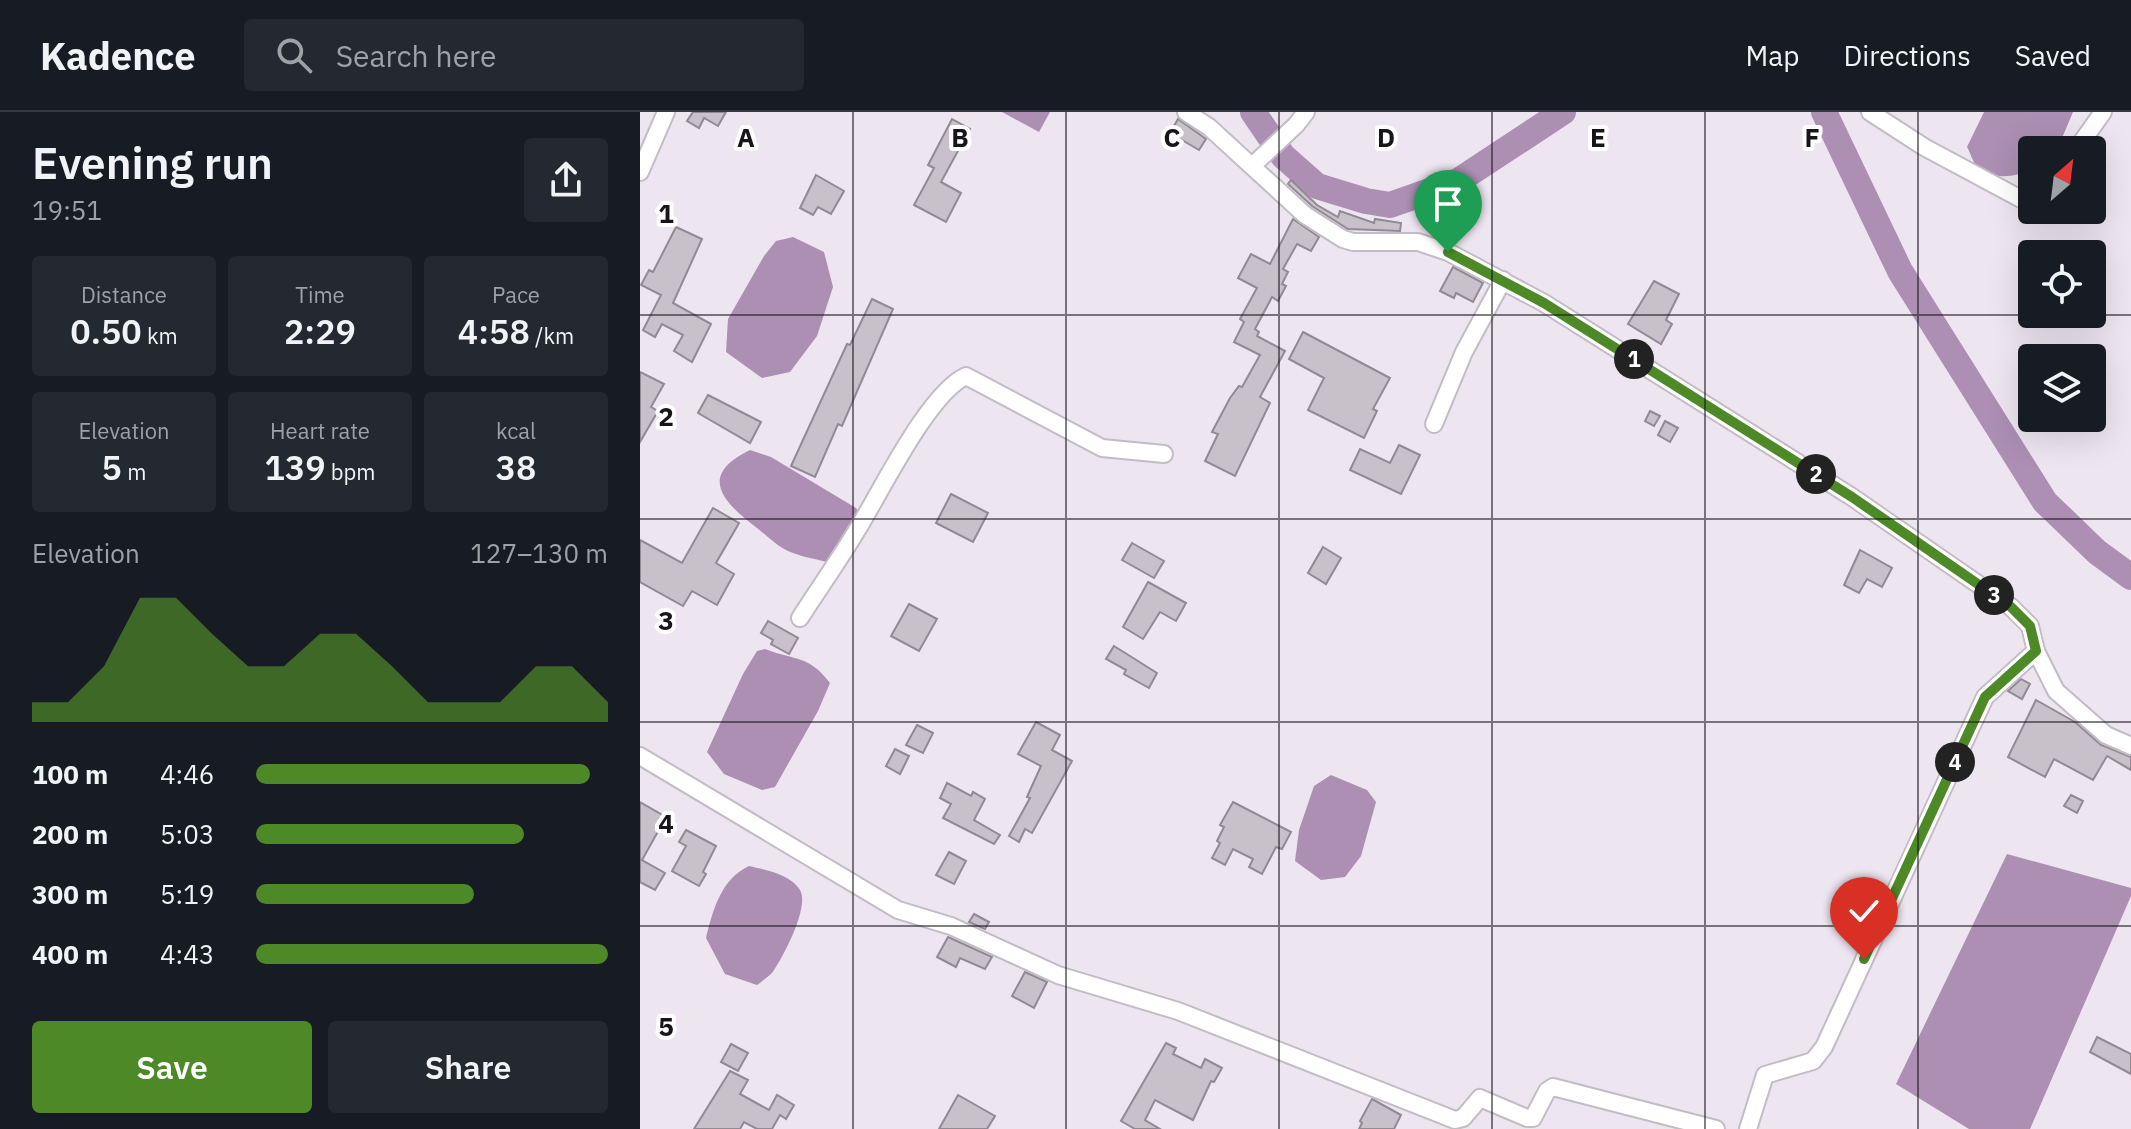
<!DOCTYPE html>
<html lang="en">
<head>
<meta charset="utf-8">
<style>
	body { margin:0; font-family:"IBM Plex Sans",sans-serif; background:#242831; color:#f1f3f6; height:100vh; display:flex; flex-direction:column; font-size:30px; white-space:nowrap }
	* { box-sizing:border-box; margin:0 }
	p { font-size:26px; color:#9ea1a6 }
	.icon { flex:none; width:44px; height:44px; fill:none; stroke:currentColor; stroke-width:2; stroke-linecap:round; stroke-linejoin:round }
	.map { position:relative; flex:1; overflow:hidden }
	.panel { display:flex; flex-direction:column; background:#171b24; width:640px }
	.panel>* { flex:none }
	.needle { width:52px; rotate:28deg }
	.fabs { position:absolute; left:1378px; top:24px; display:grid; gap:16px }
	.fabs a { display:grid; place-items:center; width:88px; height:88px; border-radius:8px; background:#171b24; box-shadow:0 8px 32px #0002; font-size:40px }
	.pin { position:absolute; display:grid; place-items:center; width:68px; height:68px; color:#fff; margin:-82px -34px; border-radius:50% 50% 50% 0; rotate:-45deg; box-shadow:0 0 8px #0007 }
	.pin .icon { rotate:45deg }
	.km { position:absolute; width:40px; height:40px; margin:-20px; border-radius:50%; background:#222; color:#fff; font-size:22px; line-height:40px; text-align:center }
	.round { display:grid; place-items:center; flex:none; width:84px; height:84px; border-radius:8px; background:#242831 }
	.head { display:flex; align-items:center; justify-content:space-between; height:136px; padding:0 32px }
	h1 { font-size:44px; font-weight:600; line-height:60px }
	.metrics { display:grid; grid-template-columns:repeat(3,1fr); gap:12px; height:136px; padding:8px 32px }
	.metrics div { display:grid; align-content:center; border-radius:8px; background:#242831; text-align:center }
	.metrics b { font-size:34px; font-weight:600 }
	.metrics small { font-size:22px; font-weight:400 }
	.metrics p { font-size:22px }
	.chart { height:224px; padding:16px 32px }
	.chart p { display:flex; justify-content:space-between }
	.chart svg { width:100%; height:144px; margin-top:8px; fill:#4e8928; opacity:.7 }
	.action { display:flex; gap:16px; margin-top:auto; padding:16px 32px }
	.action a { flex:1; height:92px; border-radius:8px; background:#4e8928; color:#fff; font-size:32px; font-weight:600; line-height:92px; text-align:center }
	.action a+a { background:#242831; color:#f1f3f6 }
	ul { padding:0 32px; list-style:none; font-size:26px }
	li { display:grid; grid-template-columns:128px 96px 1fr; align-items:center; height:60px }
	li i { height:20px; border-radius:10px; background:#4e8928 }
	header { display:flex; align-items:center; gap:48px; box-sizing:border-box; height:112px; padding:0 40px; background:#171b24; border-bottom:2px solid #363941 }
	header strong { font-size:38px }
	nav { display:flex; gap:44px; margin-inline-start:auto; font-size:28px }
	.search { width:560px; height:72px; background:#242831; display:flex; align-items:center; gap:20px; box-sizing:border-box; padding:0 28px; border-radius:8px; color:#9ea1a6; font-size:30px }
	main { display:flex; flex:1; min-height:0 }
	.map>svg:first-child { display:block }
	.water { fill:#ac8fb3 }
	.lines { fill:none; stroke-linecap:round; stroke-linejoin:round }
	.river { stroke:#ac8fb3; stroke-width:26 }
	.building { fill:#c8c1ca; stroke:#918a93; stroke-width:2 }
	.street-casing { stroke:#c3bbc5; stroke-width:20 }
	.street { stroke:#fff; stroke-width:16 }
	.route-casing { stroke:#fff; stroke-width:16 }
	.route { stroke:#4e8928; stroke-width:10 }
	.grid { fill:none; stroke:#181519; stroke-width:2; stroke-opacity:0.55 }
	.grid-label { font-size:26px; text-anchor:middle; font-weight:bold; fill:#181519; stroke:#fff; stroke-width:8; stroke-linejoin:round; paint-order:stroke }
</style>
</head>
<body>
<header>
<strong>Kadence</strong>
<div class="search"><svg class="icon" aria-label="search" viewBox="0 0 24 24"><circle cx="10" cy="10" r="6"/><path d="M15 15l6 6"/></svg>Search here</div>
<nav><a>Map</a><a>Directions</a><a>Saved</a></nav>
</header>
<main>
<section class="panel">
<div class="head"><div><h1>Evening run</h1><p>19:51</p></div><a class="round"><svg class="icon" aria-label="share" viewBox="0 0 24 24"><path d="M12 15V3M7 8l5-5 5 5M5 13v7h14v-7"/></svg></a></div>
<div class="metrics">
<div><p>Distance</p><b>0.50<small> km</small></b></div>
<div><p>Time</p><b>2:29</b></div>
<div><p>Pace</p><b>4:58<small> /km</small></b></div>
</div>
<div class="metrics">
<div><p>Elevation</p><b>5<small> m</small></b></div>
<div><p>Heart rate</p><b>139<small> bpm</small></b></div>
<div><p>kcal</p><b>38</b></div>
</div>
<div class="chart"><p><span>Elevation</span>127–130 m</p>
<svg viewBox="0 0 160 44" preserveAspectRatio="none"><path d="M0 44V38L10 38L20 27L30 6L40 6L50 17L60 27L70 27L80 17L90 17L100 27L110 38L120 38L130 38L140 27L150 27L160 38V44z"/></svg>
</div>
<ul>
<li><b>100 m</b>4:46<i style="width:95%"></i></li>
<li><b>200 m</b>5:03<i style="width:76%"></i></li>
<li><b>300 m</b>5:19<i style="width:62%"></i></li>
<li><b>400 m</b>4:43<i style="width:100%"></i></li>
</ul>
<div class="action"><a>Save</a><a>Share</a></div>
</section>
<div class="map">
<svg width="1491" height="1017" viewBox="0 0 1491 1017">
	<rect width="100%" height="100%" fill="#ede5ef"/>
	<!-- water -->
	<g class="water">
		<path d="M362,0h48l-11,20z"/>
		<path d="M1344,0h89l-16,38h-25v20c-17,7 -42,11 -56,-5 -4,-5 -6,-13 -9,-18z"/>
		<path d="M153,125l31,15 9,35 -16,49 -27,36 -28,6 -36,-26 2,-33 36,-63 12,-15z"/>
		<path d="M110,338l21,7 85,51 4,6 -30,49c-13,-4 -29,-6 -42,-12 -11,-5 -22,-16 -31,-23 -34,-26 -60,-52 -7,-78z"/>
		<path d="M125,537c30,12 43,5 65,34l-12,28 -43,76 -13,3 -38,-16 -17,-22 36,-78 14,-23z"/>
		<path d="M691,663l36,15 9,12 -15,54 -16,21 -24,3 -26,-19 4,-31 15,-44z"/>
		<path d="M1367,742l124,34v8l-101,233h-61l-73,-45z"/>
		<path d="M109,754c16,4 41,8 51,24 10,16 -17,68 -28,83 -4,4 -10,8 -15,12l-32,-11 -19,-36c7,-28 15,-59 43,-72z"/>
	</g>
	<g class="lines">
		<!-- river -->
		<g class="river">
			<path d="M613,0l30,44 34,30 49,15 24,4 68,-24 105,-69"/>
			<path d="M1184,0l76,159 145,231 52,50 34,25"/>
		</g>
	</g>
	<!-- building -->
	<g class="building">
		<path d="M53,0h-1h34l-8,14 -14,-8 -5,10 -12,-7z"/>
		<path d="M312,7l18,10 -29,53 20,11 -15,29 -32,-17 20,-37 -6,-3z"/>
		<path d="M538,7l28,20 -7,11 -29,-17z"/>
		<path d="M176,63l28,16 -13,23 -13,-7 -5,8 -13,-7z"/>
		<path d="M651,68l26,25 21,12 2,-6 34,12 1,-4 26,4 -1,8 -52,-2 -36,-23 -24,-22z"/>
		<path d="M653,107l26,18 -8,14 -14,-7 -14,25 5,3 -6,12 4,2 -8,15 -6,-4 -17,32 4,3 -2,4 28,15 -25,46 10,6 -35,73 -30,-15 13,-27 -6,-2 18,-34 9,-12 3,1 18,-32 -26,-13 10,-20 -4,-3 17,-31 -19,-10 13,-24 19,10z"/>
		<path d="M36,115l26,12 -29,64 38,21 -19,38 -18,-11 9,-16 -21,-11 -7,13 -12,-7 18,-35 -20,-10 8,-15 4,2z"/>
		<path d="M813,155l30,16 -10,19 -17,-9 -2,5 -14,-7z"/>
		<path d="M1014,169l25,13 -13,26 6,4 -11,20 -33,-20z"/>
		<path d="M232,187l21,10 -51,117 -4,-2 -23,53 -24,-11 56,-122 3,1z"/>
		<path d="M663,220l87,46 -17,31 4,2 -13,27 -56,-28 16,-32 -35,-19z"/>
		<path d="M0,260l24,12 -13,23 7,4 -18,31z"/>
		<path d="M68,283l53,27 -11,21 -52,-30z"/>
		<path d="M1010,299l10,5 -6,10 -9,-5z"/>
		<path d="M1025,309l13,7 -8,14 -12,-7z"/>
		<path d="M759,333l21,10 -19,39 -51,-24 10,-21 30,14z"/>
		<path d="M311,382l37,19 -15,29 -37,-19z"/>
		<path d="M73,396l26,15 -23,40 18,11 -17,31 -25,-14 -9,15 -43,-24v-42l42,23z"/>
		<path d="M492,431l32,18 -10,17 -32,-18z"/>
		<path d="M683,435l18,11 -15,26 -18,-11z"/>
		<path d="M1220,438l32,18 -10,19 -15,-8 -8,14 -15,-8z"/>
		<path d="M508,470l38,21 -10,18 -16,-9 -17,27 -20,-12z"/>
		<path d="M269,492l28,15 -18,32 -28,-15z"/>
		<path d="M128,509l30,17 -9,16 -18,-10 2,-4 -12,-7z"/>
		<path d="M474,534l43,27 -8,15 -25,-14 2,-4 -20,-11z"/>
		<path d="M1381,567l9,5 -8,15 -14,-8z"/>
		<path d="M1396,588l39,22 26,23 30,12v13l-24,-14 -14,24 -39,-21 -9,18 -37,-20z"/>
		<path d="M396,610l24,13 -8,15 20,11 -40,72 -7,-4 -6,13 -10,-6 21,-38 -3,-1 14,-31 -23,-12z"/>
		<path d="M277,613l16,8 -10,20 -17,-8z"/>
		<path d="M255,637l14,7 -9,18 -14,-8z"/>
		<path d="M307,671l24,13 2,-4 12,7 -11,21 26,15 -6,9 -51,-26 8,-14 -11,-6z"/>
		<path d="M1431,683l12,6 -6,12 -13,-7z"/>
		<path d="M0,690l26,15 -24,43 23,13 -10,17 -15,-8z"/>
		<path d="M593,690l58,30 -9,17 -6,-2 -14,27 -13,-7 4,-8 -20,-10 -8,16 -13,-7 8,-15 -3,-2 7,-14 -4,-2z"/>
		<path d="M46,718l30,16 -13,26 3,2 -7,12 -27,-15 14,-25 -7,-4z"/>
		<path d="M309,740l17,9 -12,23 -18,-9z"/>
		<path d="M334,802l15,8 -4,7 -16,-7z"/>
		<path d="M308,825l44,20 -7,12 -25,-11 -4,9 -19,-10z"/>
		<path d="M385,860l22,10 -13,26 -22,-12z"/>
		<path d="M1457,925l34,17v20l-41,-22z"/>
		<path d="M526,931l10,5 -3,6 28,14 4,-9 17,9 -8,14 -3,-1 -18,39 -38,-20 -10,20 15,9h-25l-14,-8z"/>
		<path d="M91,932l17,9 -10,18 -17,-9z"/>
		<path d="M90,959l18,9 -8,14 29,16 8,-15 17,10 -8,14 -6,-4 -8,14h-15l-13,-7 -4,7h-46z"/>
		<path d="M318,983l37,21 -8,13h-48z"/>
		<path d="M732,987l29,16 -7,14h-35l3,-6 -2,-2z"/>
	</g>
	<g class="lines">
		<defs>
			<g id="street">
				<path d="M546,0l23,15 96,88 38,24 10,3h65l30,10 96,51 308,194 159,110 19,19 6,25 20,40 50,44 25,11"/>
				<path d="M1230,0l54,35 97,52h11"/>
				<path d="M1436,38l27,-38"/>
				<path d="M612,54l44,-41 10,-13"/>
				<path d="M0,60l26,-60"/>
				<path d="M794,312l30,-72 39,-72"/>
				<path d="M160,506c18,-28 37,-55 54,-83 25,-39 73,-141 112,-159l136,72 62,6"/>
				<path d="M0,644l258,154 53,16 107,49 120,36 277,109 8,-2 17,-20 47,20h6l14,-27 6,-4 163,42"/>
				<path d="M1108,1017l17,-54 48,-14 11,-14 161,-350 51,-46"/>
			</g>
		</defs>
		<!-- street casing -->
		<use href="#street" class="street-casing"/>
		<!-- street -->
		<use href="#street" class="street"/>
	</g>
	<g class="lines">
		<defs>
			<path id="route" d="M808,140l96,51 308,194 159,110 19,19 6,25 -51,46 -121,262"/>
		</defs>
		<!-- route casing -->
		<use href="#route" class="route-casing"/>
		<!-- route -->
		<use href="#route" class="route"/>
	</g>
	<!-- grid -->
	<path class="grid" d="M213,0v1017M426,0v1017M639,0v1017M852,0v1017M1065,0v1017M1278,0v1017M0,203h1491M0,407h1491M0,610h1491M0,814h1491"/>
	<g class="grid-label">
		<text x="106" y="35">A</text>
		<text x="320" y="35">B</text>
		<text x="532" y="35">C</text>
		<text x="746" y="35">D</text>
		<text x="958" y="35">E</text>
		<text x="1172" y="35">F</text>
		<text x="26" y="111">1</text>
		<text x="26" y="314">2</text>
		<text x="26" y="518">3</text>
		<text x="26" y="721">4</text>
		<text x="26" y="924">5</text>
	</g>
</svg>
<div class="fabs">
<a><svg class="needle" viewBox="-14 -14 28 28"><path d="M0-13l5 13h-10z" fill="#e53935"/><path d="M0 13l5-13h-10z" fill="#9ea1a6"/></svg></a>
<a><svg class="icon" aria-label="locate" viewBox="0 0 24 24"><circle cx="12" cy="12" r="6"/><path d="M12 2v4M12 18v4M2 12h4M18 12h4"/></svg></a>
<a><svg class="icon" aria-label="layers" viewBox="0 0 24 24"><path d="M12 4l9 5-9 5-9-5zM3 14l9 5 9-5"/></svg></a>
</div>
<div class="pin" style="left:808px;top:140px;background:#1e9e55"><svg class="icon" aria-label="arrive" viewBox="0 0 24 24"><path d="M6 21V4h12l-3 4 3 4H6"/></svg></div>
<div class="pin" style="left:1224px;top:847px;background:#d93025"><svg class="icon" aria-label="check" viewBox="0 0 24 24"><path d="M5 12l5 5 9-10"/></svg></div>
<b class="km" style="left:994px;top:247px">1</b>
<b class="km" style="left:1176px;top:362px">2</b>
<b class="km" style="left:1354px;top:483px">3</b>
<b class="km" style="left:1315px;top:650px">4</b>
</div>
</main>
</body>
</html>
